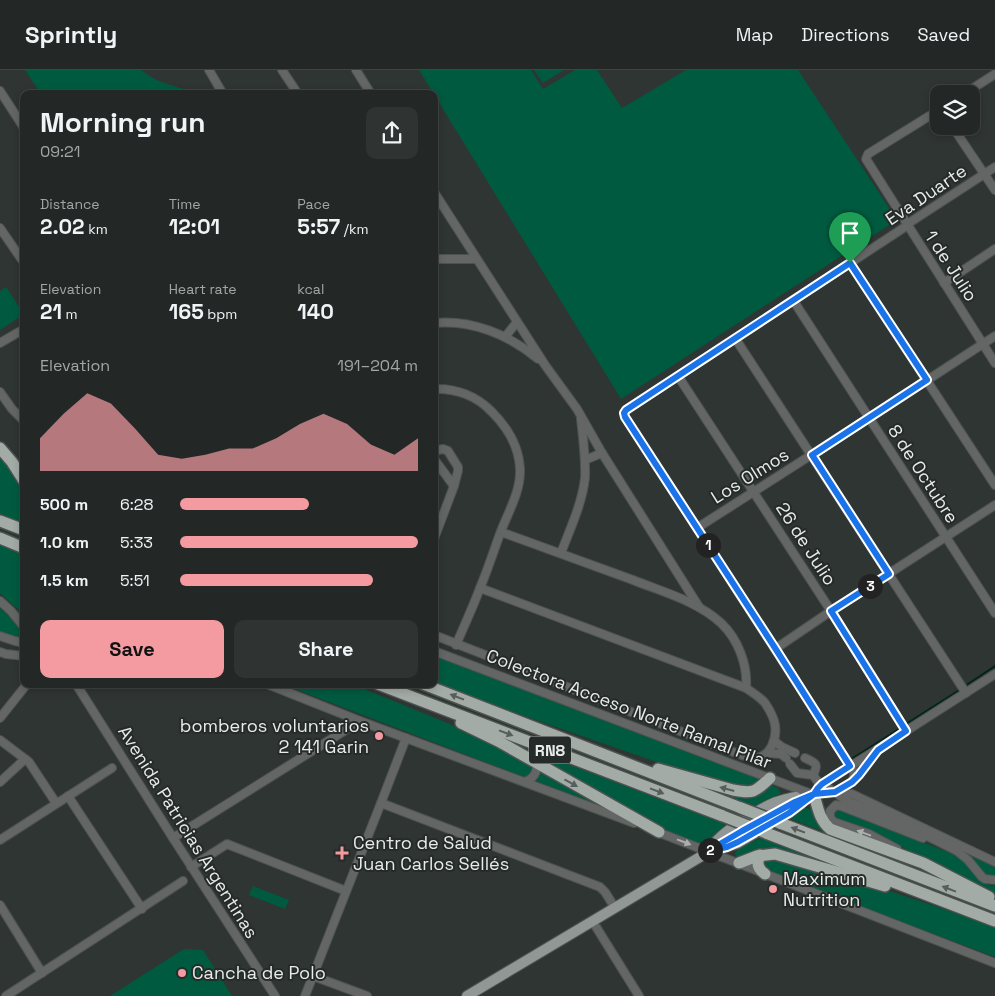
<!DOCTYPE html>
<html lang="en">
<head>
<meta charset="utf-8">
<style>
	body { margin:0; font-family:"Space Grotesk",sans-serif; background:#2f3432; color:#f1f3f6; height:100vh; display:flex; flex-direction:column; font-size:19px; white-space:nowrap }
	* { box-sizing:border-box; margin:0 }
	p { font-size:16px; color:#a3a6a7 }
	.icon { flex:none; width:28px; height:28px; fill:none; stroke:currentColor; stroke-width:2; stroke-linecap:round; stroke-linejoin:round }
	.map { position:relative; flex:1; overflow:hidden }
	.sheet { position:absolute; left:20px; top:20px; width:418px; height:598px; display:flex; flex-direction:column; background:#232826; border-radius:10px; box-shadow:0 2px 8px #0003,0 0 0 1px #404443 }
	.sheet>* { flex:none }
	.fabs { position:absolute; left:930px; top:15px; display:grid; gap:10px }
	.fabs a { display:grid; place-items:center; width:50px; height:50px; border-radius:10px; background:#232826; box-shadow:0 2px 8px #0003,0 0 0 1px #404443; font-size:25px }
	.pin { position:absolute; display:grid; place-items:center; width:42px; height:42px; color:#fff; margin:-51px -21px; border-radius:50% 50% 50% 0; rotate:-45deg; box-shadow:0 0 5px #0007 }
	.pin .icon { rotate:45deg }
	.km { position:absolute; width:25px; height:25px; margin:-12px; border-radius:50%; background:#222; color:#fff; font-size:14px; line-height:25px; text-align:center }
	.round { display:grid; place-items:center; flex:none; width:52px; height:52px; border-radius:10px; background:#2f3432 }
	.overview { display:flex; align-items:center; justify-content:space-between; height:85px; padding:0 20px }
	h1 { font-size:28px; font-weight:700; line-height:38px }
	.figures { display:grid; grid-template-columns:repeat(3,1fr); gap:8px; height:85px; padding:5px 20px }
	.figures div { display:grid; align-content:center }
	.figures b { font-size:21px; font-weight:700 }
	.figures small { font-size:14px; font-weight:400 }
	.figures p { font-size:14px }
	.chart { height:140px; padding:10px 20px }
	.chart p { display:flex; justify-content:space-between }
	.chart svg { width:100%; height:90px; margin-top:5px; fill:#f49aa1; opacity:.7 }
	.cta { display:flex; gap:10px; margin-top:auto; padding:10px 20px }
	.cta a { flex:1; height:58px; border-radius:10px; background:#f49aa1; color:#111; font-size:20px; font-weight:700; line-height:58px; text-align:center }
	.cta a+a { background:#2f3432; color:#f1f3f6 }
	ul { padding:0 20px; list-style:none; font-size:16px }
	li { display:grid; grid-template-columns:80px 60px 1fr; align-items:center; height:38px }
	li i { height:12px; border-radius:6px; background:#f49aa1 }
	header { display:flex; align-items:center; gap:30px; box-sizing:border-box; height:70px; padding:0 25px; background:#232826; border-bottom:1px solid #404443 }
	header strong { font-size:24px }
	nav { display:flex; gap:28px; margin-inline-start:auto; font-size:18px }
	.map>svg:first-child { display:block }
	.green { fill:#005a3f }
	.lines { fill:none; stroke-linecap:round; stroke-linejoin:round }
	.stream { stroke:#002518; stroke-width:2 }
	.minor-casing { stroke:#4c524f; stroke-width:10 }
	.major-casing { stroke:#4c524f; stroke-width:12 }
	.highway-casing { stroke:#4c524f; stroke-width:14 }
	.minor { stroke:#636664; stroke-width:8 }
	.major { stroke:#919794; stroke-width:10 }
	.highway { stroke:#a3aba7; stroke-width:11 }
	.highway-bridge-casing { stroke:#4c524f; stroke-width:14; stroke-linecap:butt }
	.highway-bridge { stroke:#a3aba7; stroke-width:11 }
	.oneway { fill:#575e5b }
	.oneway2 { fill:#acafad }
	.route-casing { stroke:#fff; stroke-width:10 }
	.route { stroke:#1a73e8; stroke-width:6 }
	.poi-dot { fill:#f49aa1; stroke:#252b28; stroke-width:2 }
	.labels { text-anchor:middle; stroke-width:4; stroke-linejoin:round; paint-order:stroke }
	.shield { fill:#252b28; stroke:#adb1af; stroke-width:1 }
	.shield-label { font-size:16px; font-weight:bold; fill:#e7ebe9 }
	.street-label { font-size:18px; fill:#e7ebe9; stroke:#252b28 }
	.poi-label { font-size:18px; fill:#e7ebe9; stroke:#252b28; text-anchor:start }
</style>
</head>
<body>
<header>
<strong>Sprintly</strong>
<nav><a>Map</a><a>Directions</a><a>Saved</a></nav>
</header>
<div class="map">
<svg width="995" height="926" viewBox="0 0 995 926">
	<rect width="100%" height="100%" fill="#2f3532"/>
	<!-- green -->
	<g class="green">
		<path d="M25,0h116c10,8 21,13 33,16 6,2 12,3 18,8h-151z"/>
		<path d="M419,0h112l12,19 32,-19h22l25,38 64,-38h112l99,150 -276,179z"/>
		<path d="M534,0h30l-21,13z"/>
		<path d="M6,217l18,27 -24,16v-39z"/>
		<path d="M0,382l24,33v41l-24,-8z"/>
		<path d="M0,475l24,9v58l-9,-5 -15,-14z"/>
		<path d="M0,538l18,17 2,12h-5l-1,1 -14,-6z"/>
		<path d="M434,584l323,123 1,4 -4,7 -37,-5 -207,-72 -76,-29z"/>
		<path d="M282,614h70l93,38 37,17 48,27 2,3c-1,6 -3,7 -8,8z"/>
		<path d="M509,672l219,83 -26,20 -32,-12 -25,-12z"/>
		<path d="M541,702l58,34 -63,-25z"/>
		<path d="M666,703l48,15 59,-2 5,2 3,5 -23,14z"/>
		<path d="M806,738l7,2 3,11 6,6 85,33 36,19 -154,-61z"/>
		<path d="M839,738l111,45c4,2 8,3 11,6 11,10 17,27 34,27v9l-68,-33 -23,-14 -20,-10 -19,-8 -27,-10 -5,-4v-3z"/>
		<path d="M761,768l90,34 -52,-15 -59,1 -4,-2 -1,-3c5,-9 17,-11 26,-15z"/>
		<path d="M959,778l36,17v12l-10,-3z"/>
		<path d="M768,787l97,26 67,22 63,22v30l-226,-85 -8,-7 2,-7z"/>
		<path d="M253,816l36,14 -4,9 -36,-14z"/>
		<path d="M184,879l19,1 29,46h-122z"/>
	</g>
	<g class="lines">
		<!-- stream -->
		<g class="stream">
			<path d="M965,616l30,-20"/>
			<path d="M906,654l55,-35"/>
			<path d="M853,688l49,-31"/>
		</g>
		<defs>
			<g id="minor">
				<path d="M209,0l14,24"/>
				<path d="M282,0l16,24"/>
				<path d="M356,0l15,24"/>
				<path d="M0,21l24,37"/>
				<path d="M964,24l31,-20"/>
				<path d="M939,40l-71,44 -2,5 129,204"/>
				<path d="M952,56l43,64"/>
				<path d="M434,122l111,173 32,44 25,44 97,154"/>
				<path d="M0,158l22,32"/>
				<path d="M434,189h42"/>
				<path d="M850,193l145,222"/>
				<path d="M944,213l51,-34"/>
				<path d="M793,230l202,313"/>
				<path d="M434,253c38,-4 75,12 104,36"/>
				<path d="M505,267l12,-15"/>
				<path d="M735,268l231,355"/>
				<path d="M0,273l24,-14"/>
				<path d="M678,306l153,235 75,120"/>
				<path d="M434,319c22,-1 43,7 58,23 16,16 27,34 28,57 1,21 -11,42 -19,62 -7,19 -13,38 -21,57 -7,19 -16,38 -24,57"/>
				<path d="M0,322l12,17 12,12"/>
				<path d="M434,383l4,-3 5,-1 5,2 10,16v4l-4,15 -20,53"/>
				<path d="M434,389l20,27"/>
				<path d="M585,390l17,-7"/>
				<path d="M697,458l172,-110 126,-82"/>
				<path d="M501,462c44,16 88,32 132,48 30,12 64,21 88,43 17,16 27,42 25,65"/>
				<path d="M561,483c9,-24 21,-49 24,-75 1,-19 -2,-40 -4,-59"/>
				<path d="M0,531l11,10 13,16"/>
				<path d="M434,565l302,118c6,2 13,5 19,5 16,-1 22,-20 20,-33 -1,-8 -6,-16 -10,-22 -5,-6 -12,-10 -19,-15l-266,-100"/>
				<path d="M0,566l15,5 9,2"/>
				<path d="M775,579l56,-38 164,-106"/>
				<path d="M434,581l380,144c6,-1 14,-1 20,-3 21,-7 32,-26 44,-43"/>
				<path d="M0,582l6,2 18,2"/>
				<path d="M76,614l97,154 102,158"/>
				<path d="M267,614l93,37 274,102"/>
				<path d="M0,648l27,-34"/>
				<path d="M0,670l29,22 27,41"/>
				<path d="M774,671l8,6 13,6"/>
				<path d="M768,683l13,1 5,4"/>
				<path d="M805,688c11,5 14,6 8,17"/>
				<path d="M790,694l7,9 16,2 5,7 17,10 10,8 76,33 36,18 11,9 14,17 3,2 10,1"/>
				<path d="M0,712l25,-23"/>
				<path d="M525,712c9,-4 12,-9 12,-18"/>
				<path d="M852,712l2,-6v-4l-79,-123 -150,-232 -1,-4 2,-3 279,-183 7,-6 83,-54"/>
				<path d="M835,722l17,2 143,68"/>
				<path d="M814,725l8,-11 56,-35 117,-75"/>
				<path d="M68,726l74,113"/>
				<path d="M381,733l219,84 5,5 10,16"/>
				<path d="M655,761l340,132"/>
				<path d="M173,768l187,-117"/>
				<path d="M0,770l112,-72"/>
				<path d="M897,779l-28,-15 -35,-12 -4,-4v-7l6,-6 5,1 82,32"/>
				<path d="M191,797l36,-23 119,47"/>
				<path d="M0,835l42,68"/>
				<path d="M593,852l46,74"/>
				<path d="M313,906l54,20"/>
				<path d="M6,926l177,-115"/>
				<path d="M305,926l76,-193 25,-65"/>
			</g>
			<g id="major">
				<path d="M714,774c9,-13 47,-36 62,-42 7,-2 13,-4 20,-5"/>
				<path d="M720,779l18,-6 51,-30 12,-9"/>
				<path d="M467,926c76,-45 152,-91 228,-136 39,-23 76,-50 119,-65"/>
			</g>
			<g id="highway">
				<path d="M0,378l12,14 12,19"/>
				<path d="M0,451l24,9"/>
				<path d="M0,468l24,10"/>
				<path d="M378,614l345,132"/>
				<path d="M423,614l318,124"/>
				<path d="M461,653l37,18 161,91"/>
				<path d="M658,699l75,21c21,4 22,2 37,-12"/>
				<path d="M814,725c4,13 5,24 16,34l93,34 66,34"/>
				<path d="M780,753l215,83"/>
				<path d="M766,763l229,88"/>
				<path d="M760,785c-4,8 -2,14 5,19"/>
				<path d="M739,793l18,-7 18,-2 110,32"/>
			</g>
		</defs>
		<!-- minor casing -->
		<use href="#minor" class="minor-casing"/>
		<!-- major casing -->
		<use href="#major" class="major-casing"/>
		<!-- highway casing -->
		<use href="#highway" class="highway-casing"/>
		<!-- minor -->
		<use href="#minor" class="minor"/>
		<!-- major -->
		<use href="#major" class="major"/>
		<!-- highway -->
		<use href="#highway" class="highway"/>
		<defs>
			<g id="highway-bridge">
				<path d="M741,738l39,15"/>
				<path d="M723,746l43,17"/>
			</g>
		</defs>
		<!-- highway-bridge casing -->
		<use href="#highway-bridge" class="highway-bridge-casing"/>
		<!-- highway-bridge -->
		<use href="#highway-bridge" class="highway-bridge"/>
	</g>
	<!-- one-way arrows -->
	<defs><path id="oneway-solid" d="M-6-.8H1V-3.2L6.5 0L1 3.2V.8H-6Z" transform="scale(1.25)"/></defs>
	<g class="oneway">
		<use href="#oneway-solid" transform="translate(457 627) rotate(-159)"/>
		<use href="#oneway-solid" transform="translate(506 663) rotate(21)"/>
		<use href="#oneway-solid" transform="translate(571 713) rotate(29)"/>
		<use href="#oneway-solid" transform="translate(727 719) rotate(-165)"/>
		<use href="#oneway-solid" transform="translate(657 721) rotate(21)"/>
		<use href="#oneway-solid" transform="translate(798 760) rotate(-159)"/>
		<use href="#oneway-solid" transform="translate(949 819) rotate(-159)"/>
	</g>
	<g class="oneway2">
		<use href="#oneway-solid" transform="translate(864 763) rotate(-160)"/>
		<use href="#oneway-solid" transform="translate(684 772) rotate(21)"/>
	</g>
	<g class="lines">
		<defs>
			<path id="route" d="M850,193l-224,147 -2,3 1,4 150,231 75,118 -28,18 -4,4 -4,6 -19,8 -53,29 -34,20 19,-4 11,-5 51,-29 25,-19 21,-2 17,-10 7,-7 19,-25 28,-19 -75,-120 58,-37 -77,-119 115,-75 -77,-117"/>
		</defs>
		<!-- route casing -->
		<use href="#route" class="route-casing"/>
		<!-- route -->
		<use href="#route" class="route"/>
	</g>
	<!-- markers -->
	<g class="poi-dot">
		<circle cx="379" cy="666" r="5"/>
		<path d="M339.5 775.5h5v5h5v5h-5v5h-5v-5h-5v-5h5z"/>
		<circle cx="773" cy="819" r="5"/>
		<circle cx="182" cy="903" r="5"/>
	</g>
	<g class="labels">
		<!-- shield labels -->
		<rect class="shield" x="529" y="666.5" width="42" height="27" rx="4"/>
		<g class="shield-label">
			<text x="550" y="686">RN8</text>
		</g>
		<!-- street labels -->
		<g class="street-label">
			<text transform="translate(926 125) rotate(-34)" y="6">Eva Duarte</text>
			<text transform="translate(951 196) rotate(57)" y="6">1 de Julio</text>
			<text transform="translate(923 404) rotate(57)" y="6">8 de Octubre</text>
			<text transform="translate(750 406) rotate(-32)" y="6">Los Olmos</text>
			<text transform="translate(806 474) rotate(57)" y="6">26 de Julio</text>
			<text transform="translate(629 639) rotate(21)" y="6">Colectora Acceso Norte Ramal Pilar</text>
			<text transform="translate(188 762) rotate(58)" y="6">Avenida Patricias Argentinas</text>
		</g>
		<!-- poi labels -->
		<g class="poi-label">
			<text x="369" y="662" text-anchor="end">bomberos voluntarios<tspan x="369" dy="21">2 141 Garin</tspan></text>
			<text x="353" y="779">Centro de Salud<tspan x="353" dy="21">Juan Carlos Sellés</tspan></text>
			<text x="783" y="815">Maximum<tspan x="783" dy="21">Nutrition</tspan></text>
			<text x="192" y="909">Cancha de Polo</text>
		</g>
	</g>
</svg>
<div class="fabs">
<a><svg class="icon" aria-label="layers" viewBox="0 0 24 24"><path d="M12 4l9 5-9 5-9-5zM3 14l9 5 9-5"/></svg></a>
</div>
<div class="pin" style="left:850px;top:193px;background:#1e9e55"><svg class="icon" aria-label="arrive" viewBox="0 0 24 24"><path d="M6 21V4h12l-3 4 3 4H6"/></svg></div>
<b class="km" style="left:708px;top:475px">1</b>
<b class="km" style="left:710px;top:780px">2</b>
<b class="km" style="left:870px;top:516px">3</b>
<section class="sheet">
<div class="overview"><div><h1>Morning run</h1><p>09:21</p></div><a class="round"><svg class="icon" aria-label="share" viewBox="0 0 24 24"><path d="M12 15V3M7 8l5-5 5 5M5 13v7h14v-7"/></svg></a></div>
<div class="figures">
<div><p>Distance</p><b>2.02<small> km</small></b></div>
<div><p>Time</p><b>12:01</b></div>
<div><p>Pace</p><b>5:57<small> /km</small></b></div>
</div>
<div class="figures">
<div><p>Elevation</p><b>21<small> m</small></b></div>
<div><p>Heart rate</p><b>165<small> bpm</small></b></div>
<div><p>kcal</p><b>140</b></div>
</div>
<div class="chart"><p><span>Elevation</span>191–204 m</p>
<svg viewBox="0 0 160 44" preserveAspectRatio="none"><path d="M0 44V28L10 16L20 6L30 11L40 23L50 36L60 38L70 36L80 33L90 33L100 28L110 21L120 16L130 21L140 31L150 36L160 28V44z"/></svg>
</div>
<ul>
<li><b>500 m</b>6:28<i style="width:54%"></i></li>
<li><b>1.0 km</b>5:33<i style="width:100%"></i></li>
<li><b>1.5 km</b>5:51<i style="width:81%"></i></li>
</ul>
<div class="cta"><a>Save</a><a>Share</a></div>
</section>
</div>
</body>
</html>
